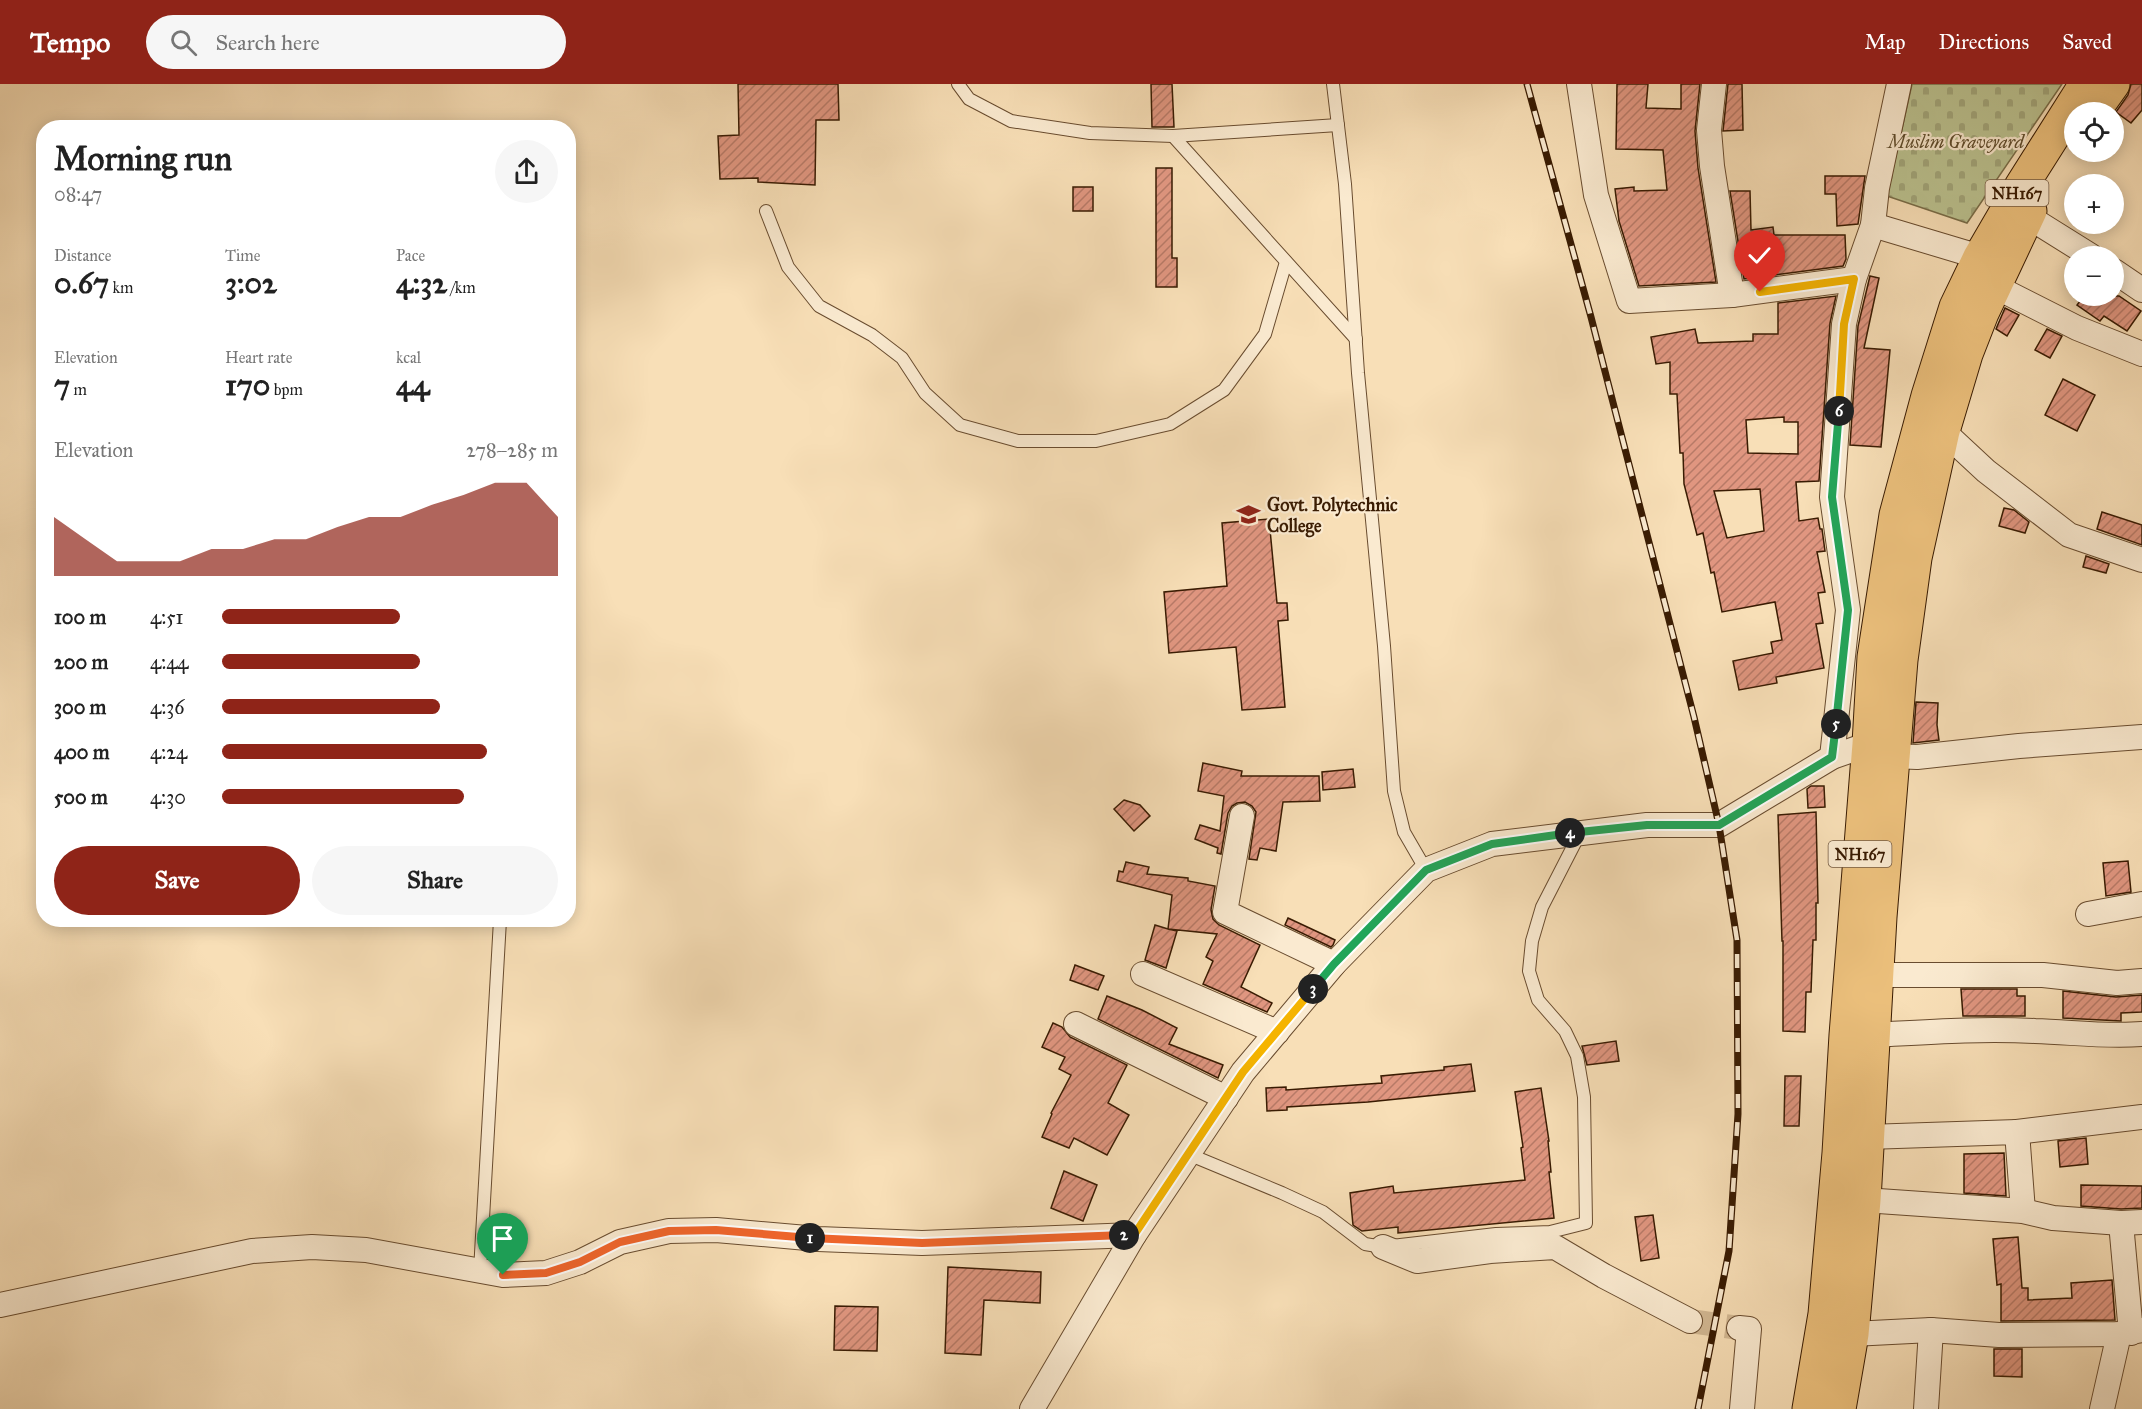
<!DOCTYPE html>
<html lang="en">
<head>
<meta charset="utf-8">
<style>
	body { margin:0; font-family:"IM FELL Great Primer",serif; background:#f6f6f6; color:#222; height:100vh; display:flex; flex-direction:column; font-size:22px; white-space:nowrap }
	* { box-sizing:border-box; margin:0 }
	p { font-size:20px; color:#767676 }
	.icon { flex:none; width:33px; height:33px; fill:none; stroke:currentColor; stroke-width:2; stroke-linecap:round; stroke-linejoin:round }
	.map { position:relative; flex:1; overflow:hidden }
	.panel { position:absolute; left:36px; top:36px; width:540px; height:807px; display:flex; flex-direction:column; background:#fff; border-radius:24px; box-shadow:0 3px 15px #0003 }
	.panel>* { flex:none }
	.controls { position:absolute; left:2064px; top:18px; display:grid; gap:12px }
	.controls a { display:grid; place-items:center; width:60px; height:60px; border-radius:50%; background:#fff; box-shadow:0 3px 15px #0003; font-size:30px }
	.pin { position:absolute; display:grid; place-items:center; width:51px; height:51px; color:#fff; margin:-62px -26px; border-radius:50% 50% 50% 0; rotate:-45deg; box-shadow:0 0 6px #0007 }
	.pin .icon { rotate:45deg }
	.km { position:absolute; width:30px; height:30px; margin:-15px; border-radius:50%; background:#222; color:#fff; font-size:16px; line-height:30px; text-align:center }
	.round { display:grid; place-items:center; flex:none; width:63px; height:63px; border-radius:32px; background:#f6f6f6 }
	.headline { display:flex; align-items:center; justify-content:space-between; height:102px; padding:0 18px }
	h1 { font-size:33px; font-weight:700; line-height:45px }
	.metrics { display:grid; grid-template-columns:repeat(3,1fr); gap:9px; height:102px; padding:6px 18px }
	.metrics div { display:grid; align-content:center }
	.metrics b { font-size:30px; font-weight:700 }
	.metrics small { font-size:16px; font-weight:400 }
	.metrics p { font-size:16px }
	.chart { height:168px; padding:12px 18px }
	.chart p { display:flex; justify-content:space-between }
	.chart svg { width:100%; height:108px; margin-top:6px; fill:#8f2418; opacity:.7 }
	.button { display:flex; gap:12px; margin-top:auto; padding:12px 18px }
	.button a { flex:1; height:69px; border-radius:36px; background:#8f2418; color:#fff; font-size:24px; font-weight:700; line-height:69px; text-align:center }
	.button a+a { background:#f6f6f6; color:#222 }
	ul { padding:0 18px; list-style:none; font-size:20px }
	li { display:grid; grid-template-columns:96px 72px 1fr; align-items:center; height:45px }
	li i { height:15px; border-radius:8px; background:#8f2418 }
	header { display:flex; align-items:center; gap:36px; box-sizing:border-box; height:84px; padding:0 30px; background:#8f2418; color:#fff }
	header strong { font-size:28px }
	nav { display:flex; gap:33px; margin-inline-start:auto; font-size:21px }
	.search { width:420px; height:54px; background:#f6f6f6; display:flex; align-items:center; gap:15px; box-sizing:border-box; padding:0 21px; border-radius:33px; color:#767676; font-size:22px }
	.map>svg:first-child { display:block }
	.cemetery { fill:url(#cemetery-stones); stroke:#7a6e49; stroke-width:1.5 }
	.building { fill:url(#building-hatch); stroke:#391b02; stroke-width:1.5; fill-rule:evenodd }
	.lines { fill:none; stroke-linecap:round; stroke-linejoin:round }
	.minor-tunnel { stroke:#d2b893; stroke-width:24; stroke-dasharray:24 12; stroke-linecap:butt }
	.service-casing { stroke:#694c2f; stroke-width:14 }
	.minor-casing { stroke:#694c2f; stroke-width:26 }
	.trunk-casing { stroke:#391b02; stroke-width:35 }
	.service { stroke:#faead0; stroke-width:12 }
	.minor { stroke:#faead0; stroke-width:24 }
	.trunk { stroke:#ecc07c; stroke-width:33 }
	.rail-casing { stroke:#391b02; stroke-width:7 }
	.rail { stroke:#faead0; stroke-width:4.5; stroke-dasharray:14; stroke-linecap:butt }
	.split-1-casing { stroke:#fff; stroke-width:12 }
	.split-2-casing { stroke:#fff; stroke-width:12 }
	.split-3-casing { stroke:#fff; stroke-width:12 }
	.split-4-casing { stroke:#fff; stroke-width:12 }
	.split-5-casing { stroke:#fff; stroke-width:12 }
	.split-6-casing { stroke:#fff; stroke-width:12 }
	.split-7-casing { stroke:#fff; stroke-width:12 }
	.split-1 { stroke:#f0652b; stroke-width:8 }
	.split-2 { stroke:#f0652b; stroke-width:8 }
	.split-3 { stroke:#f5b400; stroke-width:8 }
	.split-4 { stroke:#22a559; stroke-width:8 }
	.split-5 { stroke:#22a559; stroke-width:8 }
	.split-6 { stroke:#22a559; stroke-width:8 }
	.split-7 { stroke:#f5b400; stroke-width:8 }
	.labels { text-anchor:middle; stroke-width:4.5; stroke-linejoin:round; paint-order:stroke }
	.shield { fill:#faead0; stroke:#735940; stroke-width:1.5 }
	.shield-label { font-size:16px; font-weight:bold; fill:#391b02 }
	.park-label { font-size:18px; font-style:italic; fill:#604d2d; stroke:#faead0 }
	.poi-label { font-size:18px; font-weight:bold; fill:#391b02; stroke:#faead0; text-anchor:start }
</style>
</head>
<body>
<header>
<strong>Tempo</strong>
<div class="search"><svg class="icon" aria-label="search" viewBox="0 0 24 24"><circle cx="10" cy="10" r="6"/><path d="M15 15l6 6"/></svg>Search here</div>
<nav><a>Map</a><a>Directions</a><a>Saved</a></nav>
</header>
<div class="map">
<svg width="2142" height="1325" viewBox="0 0 2142 1325">
	<defs>
		<pattern id="cemetery-stones" width="16" height="16" patternUnits="userSpaceOnUse" patternTransform="scale(1.5)"><rect width="16" height="16" fill="#bbc290"/><path d="M2 7V4a2 2 0 0 1 4 0v3zM10 15v-3a2 2 0 0 1 4 0v3z" fill="#a2a67b"/></pattern>
		<pattern id="building-hatch" width="6" height="6" patternUnits="userSpaceOnUse" patternTransform="scale(1.5)"><rect width="6" height="6" fill="#e09680"/><path d="M-1 1l2-2M0 6l6-6M5 7l2-2" fill="none" stroke="#b77a67"/></pattern>
	</defs>
	<rect width="100%" height="100%" fill="#f8dfb7"/>
	<filter id="stains"><feTurbulence type="fractalNoise" baseFrequency=".00333" numOctaves="4"/><feColorMatrix values="0 0 0 0 .2 0 0 0 0 .09 0 0 0 0 .02 0 0 0 .5 -.17"/></filter>
	<radialGradient id="worn" r=".72"><stop offset=".6" stop-color="#630" stop-opacity="0"/><stop offset="1" stop-color="#630" stop-opacity=".3"/></radialGradient>
	<!-- cemetery -->
	<path class="cemetery" d="M1912,0h150l-95,139 -80,-27z"/>
	<!-- building -->
	<g class="building">
		<path d="M738,0h100l1,36h-23l-1,65 -57,-3v-4l-38,1 -2,-43 21,-1z"/>
		<path d="M1151,0h21l2,43h-22z"/>
		<path d="M1617,0h31l-2,24 35,1v-25h19l-5,47 3,37 18,114 -77,4 -20,-65 -4,-32 19,-2v4l33,-1 -4,-40 -47,-1z"/>
		<path d="M1728,0h14l1,46 -20,1z"/>
		<path d="M2131,0h11v26l-11,13 -15,-11 12,-17z"/>
		<path d="M1156,84h16v90h5v29h-21z"/>
		<path d="M1825,92h40l-7,48 -21,2 -1,-32h-11z"/>
		<rect x="1073" y="103" width="20" height="24"/>
		<path d="M1730,107h20l1,39 22,-3 1,8h71l1,24 -3,7 -99,13z"/>
		<path d="M1870,192l9,2 -15,70 26,2 -9,97 -31,-2 8,-119z"/>
		<path d="M1836,212l-6,27 -11,158 -23,1 3,39 19,-3 2,11h2l3,22 -8,1 8,40 -7,1 5,30 -7,1 8,44 -48,9 1,6 -38,7 -6,-29 40,-8 -2,-11 11,-2 -7,-38 -53,10 -8,-40 -3,1 -8,-40 -6,2 -13,-51 -1,-31h-3l-3,-59h-7v-32l-14,2 -5,-27 44,-8 3,14 55,-2v-7h25v-31zM1784,333v5h14v32l-50,-1 -2,-33zM1760,405l4,42 -37,7 -13,-47z"/>
		<path d="M2084,212h35l22,15 -14,20 -23,-15 -4,5 -23,-16z"/>
		<path d="M2005,224l14,7 -12,21 -11,-7z"/>
		<path d="M2047,245l15,7 -12,22 -15,-8z"/>
		<path d="M2063,295l32,16 -18,36 -32,-16z"/>
		<path d="M2004,424l10,2 15,12 -4,11 -26,-7z"/>
		<path d="M2102,428l40,13v20l-45,-16z"/>
		<path d="M1269,435l8,84h10l1,17 -10,1 7,86 -43,3 -6,-63 -67,6 -5,-61 63,-6 -5,-63z"/>
		<path d="M2086,472l23,8 -3,9 -23,-6z"/>
		<path d="M1916,618l22,1 -1,22 2,15 -26,3z"/>
		<path d="M1203,679l39,8 -1,5h78l1,25 -37,1 -7,49 -16,-3 -3,12 -8,-1 7,-47 -4,-6 -7,-4 -8,1 -5,3 -4,7 -7,41 -4,-1 1,-5 -23,-9 5,-14 20,6 4,-35 -26,-5z"/>
		<path d="M1353,685l2,18 -32,3 -1,-18z"/>
		<path d="M1811,702h13l1,21 -17,1 -1,-19z"/>
		<path d="M1124,716l16,5 10,11 -16,15 -20,-22z"/>
		<path d="M1816,728l2,91h-2v37h-3l-2,52h-5l-1,40 -22,-1v-90h-1l-4,-126z"/>
		<path d="M2128,777l3,31 -25,4 -3,-33z"/>
		<path d="M1126,778l23,5 -2,7 41,4v3l27,5 -4,24 2,9 6,6 41,20 -19,42 31,16 -5,9 -64,-28 10,-23 -7,-4 11,-23 -49,-5 9,2 -11,37 -21,-8 10,-35 13,4 4,-34 -55,-14 2,-10 4,1z"/>
		<path d="M1288,834l47,22 -2,5 -2,2 -46,-22z"/>
		<path d="M1075,881l29,11 -6,14 -28,-10z"/>
		<path d="M1961,905h56v7h8v20h-62z"/>
		<path d="M2063,907l53,6 26,-2v17l-21,1v8l-58,-3z"/>
		<path d="M1107,912l35,14 35,18 -8,16 54,21 -5,13 -120,-59z"/>
		<path d="M1053,939l9,4 8,10 57,28 -19,38 21,12 -22,40 -33,-17 -5,10 -27,-11 10,-23 -1,-1 20,-38 -12,-6 6,-12 -23,-10z"/>
		<path d="M1616,957l3,20 -32,4 -5,-19z"/>
		<path d="M1471,980l4,27 -107,11 -81,5v3l-20,1 -1,-23 20,-1v3l96,-7 -1,-7 63,-6v-3z"/>
		<path d="M1785,992h16l-2,50h-15z"/>
		<path d="M1541,1004l8,53h-1l3,31h-2l5,46 -156,15v-6l-36,4 -9,-6 -3,-32 43,-7 1,7 131,-13 -4,-32 2,-1 -8,-55z"/>
		<path d="M2086,1054l2,26 -28,3 -2,-26z"/>
		<path d="M2004,1069l2,43 -42,-3v-39z"/>
		<path d="M1064,1087l33,14 -14,36 -32,-13z"/>
		<path d="M2081,1101l61,1v22l-21,1 -40,-3z"/>
		<path d="M1653,1131l6,43 -18,3 -6,-44z"/>
		<path d="M2018,1153l4,51h6v12l44,-2 -1,-15 41,-3 3,40 -114,1v-37l-4,1 -4,-46z"/>
		<path d="M948,1183l93,5 -1,31 -56,-3 -3,55 -36,-2z"/>
		<path d="M835,1222l43,1 -1,44 -43,-1z"/>
		<path d="M1994,1265h28v28l-28,-1z"/>
	</g>
	<g class="lines">
		<!-- minor-tunnel -->
		<path class="minor-tunnel" d="M1690,1237l49,7"/>
		<defs>
			<g id="service">
				<path d="M958,0l11,15 42,22 79,12 83,3 165,-11"/>
				<path d="M1333,0l12,100 13,189 26,273 10,145 10,41 22,38"/>
				<path d="M1173,52l183,203"/>
				<path d="M766,127l22,56 31,39 53,29 30,23 23,35 35,32 58,16h78l74,-17 54,-34 41,-56 21,-72"/>
				<path d="M1188,1070l94,39 41,19 42,32 18,3 113,-13 54,-2 36,-9 -2,-126 -7,-41 -12,-25 -27,-31 -9,-29 3,-30 10,-34 38,-74"/>
				<path d="M480,1187l20,-351"/>
			</g>
			<g id="minor">
				<path d="M1579,0l17,111 33,106 103,-6 122,-16"/>
				<path d="M1714,0l-5,46 3,36 20,129"/>
				<path d="M2027,132l64,40"/>
				<path d="M1873,141l107,32 14,7"/>
				<path d="M2114,187l28,19"/>
				<path d="M1994,202l83,42 65,26"/>
				<path d="M1943,347l43,40 83,64 73,25"/>
				<path d="M1893,672l24,1 102,-11 123,-9"/>
				<path d="M1832,673l16,-147 -16,-113 12,-173 10,-45 19,-54 4,-37 22,-104"/>
				<path d="M1242,732l-17,96 109,52"/>
				<path d="M2088,830l54,-10"/>
				<path d="M1143,890l134,58"/>
				<path d="M1875,891h168l74,8 25,-2"/>
				<path d="M1076,940l150,74"/>
				<path d="M1872,951c55,-3 109,-7 163,-4 36,1 71,6 107,3"/>
				<path d="M2017,1048l125,-15"/>
				<path d="M1867,1053l150,-5 6,79"/>
				<path d="M1864,1116l159,11 30,7 68,5 21,-1"/>
				<path d="M2121,1139l10,110"/>
				<path d="M1383,1163l34,14 73,-10 65,-4 49,29 86,45"/>
				<path d="M0,1221l252,-54 60,-4 54,3 137,25 43,-2 34,-11 40,-20 49,-11 47,-1 102,9 104,4 212,-8 109,-163 91,-108 92,-94 66,-26 155,-19h72l113,-68 37,-13"/>
				<path d="M1739,1244l10,1 -7,80"/>
				<path d="M1852,1250l79,-4 68,5 120,-1 23,-4"/>
				<path d="M1032,1325l102,-174"/>
				<path d="M1926,1325l5,-79"/>
				<path d="M2102,1325l17,-75"/>
			</g>
			<g id="trunk">
				<path d="M2093,28l20,-28"/>
				<path d="M1809,1325l16,-95 14,-161 7,-118 23,-291 5,-87 22,-142 32,-119 28,-89 24,-50 42,-72 64,-101"/>
				<path d="M1839,1325l13,-75 12,-134 16,-283 21,-257 14,-102 28,-127 23,-77 16,-41 48,-102"/>
			</g>
		</defs>
		<!-- service casing -->
		<use href="#service" class="service-casing"/>
		<!-- minor casing -->
		<use href="#minor" class="minor-casing"/>
		<!-- trunk casing -->
		<use href="#trunk" class="trunk-casing"/>
		<!-- service -->
		<use href="#service" class="service"/>
		<!-- minor -->
		<use href="#minor" class="minor"/>
		<!-- trunk -->
		<use href="#trunk" class="trunk"/>
		<defs>
			<path id="rail" d="M1527,0l64,233 103,400 25,108 18,115 1,174 -9,137 -31,158"/>
		</defs>
		<!-- rail casing -->
		<use href="#rail" class="rail-casing"/>
		<!-- rail -->
		<use href="#rail" class="rail"/>
	</g>
	<g class="lines">
		<defs>
			<path id="split-1" d="M503,1191l43,-2 34,-11 40,-20 49,-11 47,-1 94,8"/>
			<path id="split-2" d="M810,1154l112,5 202,-8"/>
			<path id="split-3" d="M1124,1151h10l109,-163 70,-83"/>
			<path id="split-4" d="M1313,905l21,-25 92,-94 66,-26 78,-11"/>
			<path id="split-5" d="M1570,749l77,-8h72l113,-68 4,-33"/>
			<path id="split-6" d="M1836,640l12,-114 -16,-113 7,-86"/>
			<path id="split-7" d="M1760,208l94,-13 -10,45 -5,87"/>
		</defs>
		<!-- split-1 casing -->
		<use href="#split-1" class="split-1-casing"/>
		<!-- split-2 casing -->
		<use href="#split-2" class="split-2-casing"/>
		<!-- split-3 casing -->
		<use href="#split-3" class="split-3-casing"/>
		<!-- split-4 casing -->
		<use href="#split-4" class="split-4-casing"/>
		<!-- split-5 casing -->
		<use href="#split-5" class="split-5-casing"/>
		<!-- split-6 casing -->
		<use href="#split-6" class="split-6-casing"/>
		<!-- split-7 casing -->
		<use href="#split-7" class="split-7-casing"/>
		<!-- split-1 -->
		<use href="#split-1" class="split-1"/>
		<!-- split-2 -->
		<use href="#split-2" class="split-2"/>
		<!-- split-3 -->
		<use href="#split-3" class="split-3"/>
		<!-- split-4 -->
		<use href="#split-4" class="split-4"/>
		<!-- split-5 -->
		<use href="#split-5" class="split-5"/>
		<!-- split-6 -->
		<use href="#split-6" class="split-6"/>
		<!-- split-7 -->
		<use href="#split-7" class="split-7"/>
	</g>
	<!-- icons -->
	<defs>
		<symbol id="university-bare" viewBox="-9 -9 18 18"><path d="M0-5L7-2L0 1L-7-2ZM-4 1L0 2.5L4 1V4Q0 6-4 4Z" fill="#8f2418" stroke="#faead0" stroke-width="2.5" paint-order="stroke"/></symbol>
	</defs>
	<g fill-rule="evenodd">
		<use href="#university-bare" x="1232" y="414" width="33" height="33"/>
	</g>
	<g class="labels">
		<!-- shield labels -->
		<g class="shield">
			<rect x="1985.5" y="96" width="63" height="26" rx="4.5"/>
			<rect x="1828.5" y="757" width="63" height="26" rx="4.5"/>
		</g>
		<g class="shield-label">
			<text x="2017" y="115">NH167</text>
			<text x="1860" y="776">NH167</text>
		</g>
		<!-- park labels -->
		<g class="park-label">
			<text x="1956" y="64">Muslim Graveyard</text>
		</g>
		<!-- poi labels -->
		<g class="poi-label">
			<text x="1267" y="427">Govt. Polytechnic<tspan x="1267" dy="21">College</tspan></text>
		</g>
	</g>
	<rect width="100%" height="100%" filter="url(#stains)"/>
	<rect width="100%" height="100%" fill="url(#worn)"/>
</svg>
<div class="controls">
<a><svg class="icon" aria-label="locate" viewBox="0 0 24 24"><circle cx="12" cy="12" r="6"/><path d="M12 2v4M12 18v4M2 12h4M18 12h4"/></svg></a>
<a>+</a>
<a>−</a>
</div>
<div class="pin" style="left:503px;top:1191px;background:#1e9e55"><svg class="icon" aria-label="arrive" viewBox="0 0 24 24"><path d="M6 21V4h12l-3 4 3 4H6"/></svg></div>
<div class="pin" style="left:1760px;top:208px;background:#d93025"><svg class="icon" aria-label="check" viewBox="0 0 24 24"><path d="M5 12l5 5 9-10"/></svg></div>
<b class="km" style="left:810px;top:1154px">1</b>
<b class="km" style="left:1124px;top:1151px">2</b>
<b class="km" style="left:1313px;top:905px">3</b>
<b class="km" style="left:1570px;top:749px">4</b>
<b class="km" style="left:1836px;top:640px">5</b>
<b class="km" style="left:1839px;top:327px">6</b>
<section class="panel">
<div class="headline"><div><h1>Morning run</h1><p>08:47</p></div><a class="round"><svg class="icon" aria-label="share" viewBox="0 0 24 24"><path d="M12 15V3M7 8l5-5 5 5M5 13v7h14v-7"/></svg></a></div>
<div class="metrics">
<div><p>Distance</p><b>0.67<small> km</small></b></div>
<div><p>Time</p><b>3:02</b></div>
<div><p>Pace</p><b>4:32<small> /km</small></b></div>
</div>
<div class="metrics">
<div><p>Elevation</p><b>7<small> m</small></b></div>
<div><p>Heart rate</p><b>170<small> bpm</small></b></div>
<div><p>kcal</p><b>44</b></div>
</div>
<div class="chart"><p><span>Elevation</span>278–285 m</p>
<svg viewBox="0 0 160 44" preserveAspectRatio="none"><path d="M0 44V20L10 29L20 38L30 38L40 38L50 33L60 33L70 29L80 29L90 24L100 20L110 20L120 15L130 11L140 6L150 6L160 20V44z"/></svg>
</div>
<ul>
<li><b>100 m</b>4:51<i style="width:53%"></i></li>
<li><b>200 m</b>4:44<i style="width:59%"></i></li>
<li><b>300 m</b>4:36<i style="width:65%"></i></li>
<li><b>400 m</b>4:24<i style="width:79%"></i></li>
<li><b>500 m</b>4:30<i style="width:72%"></i></li>
</ul>
<div class="button"><a>Save</a><a>Share</a></div>
</section>
</div>
</body>
</html>
